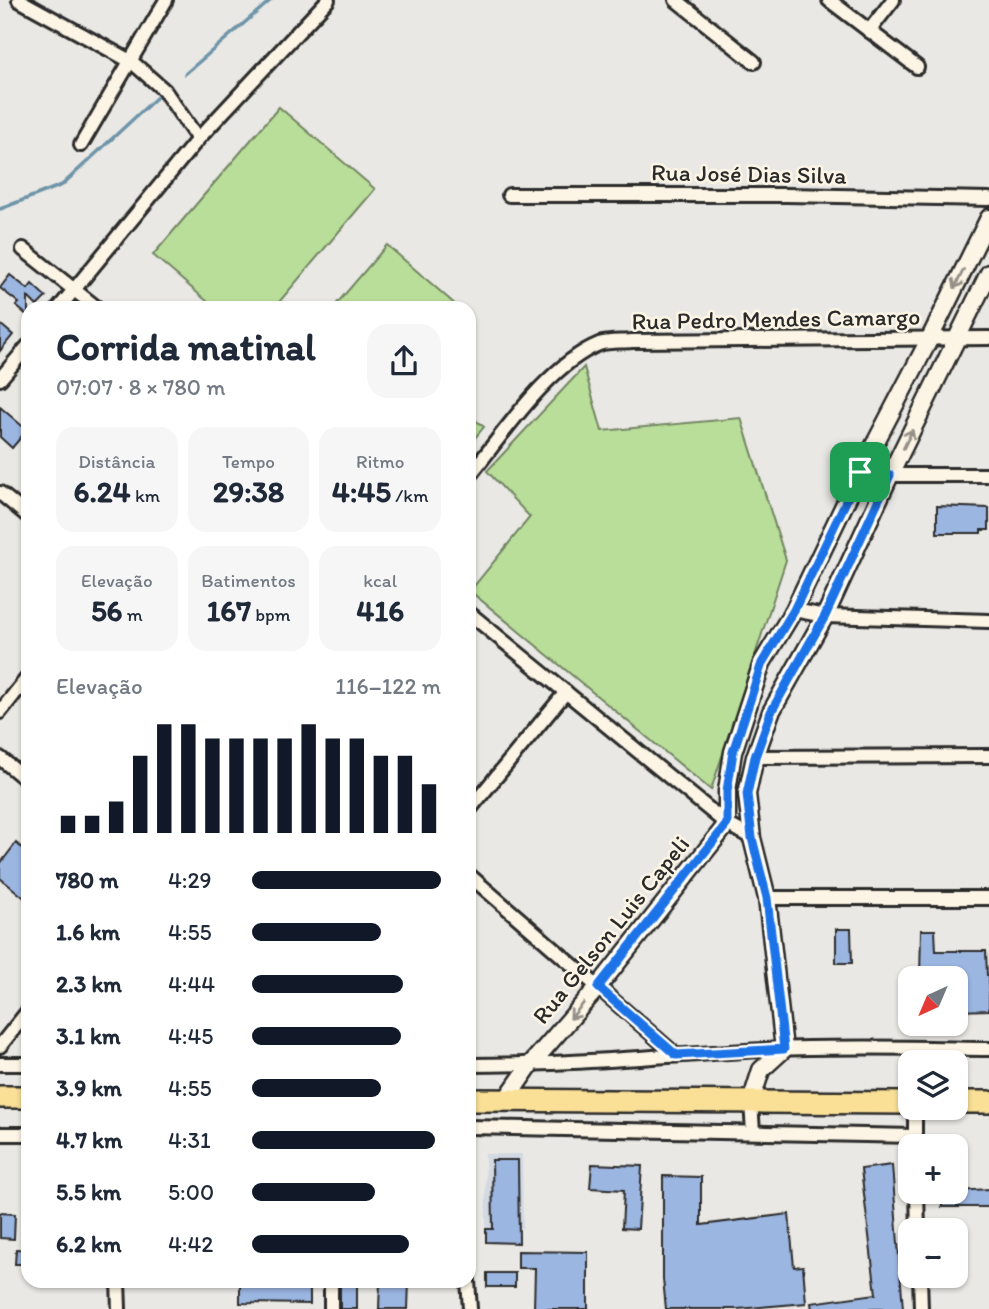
<!DOCTYPE html>
<html lang="pt">
<head>
<meta charset="utf-8">
<style>
	body { margin:0; font-family:Itim,sans-serif; background:#f6f6f7; color:#1f2937; height:100vh; display:flex; flex-direction:column; font-size:26px; white-space:nowrap }
	* { box-sizing:border-box; margin:0 }
	p { font-size:23px; color:#747a83 }
	.icon { flex:none; width:38px; height:38px; fill:none; stroke:currentColor; stroke-width:2; stroke-linecap:round; stroke-linejoin:round }
	.map { position:relative; flex:1; overflow:hidden }
	.drawer { position:absolute; left:21px; top:301px; width:455px; height:987px; display:flex; flex-direction:column; background:#fff; border-radius:21px; box-shadow:0 2px 5px #0004 }
	.drawer>* { flex:none }
	.needle { width:46px; rotate:224deg }
	.tools { position:absolute; left:898px; top:966px; display:grid; gap:14px }
	.tools a { display:grid; place-items:center; width:70px; height:70px; border-radius:14px; background:#fff; box-shadow:0 2px 5px #0004; font-size:35px }
	.pin { position:absolute; display:grid; place-items:center; width:60px; height:60px; color:#fff; margin:-30px; border-radius:14px; box-shadow:0 4px 10px #0006 }
	.round { display:grid; place-items:center; flex:none; width:74px; height:74px; border-radius:21px; background:#f6f6f7 }
	.summary { display:flex; align-items:center; justify-content:space-between; height:119px; padding:0 35px }
	h1 { font-size:38px; font-weight:800; line-height:52px }
	.figures { display:grid; grid-template-columns:repeat(3,1fr); gap:10px; height:119px; padding:7px 35px }
	.figures div { display:grid; align-content:center; border-radius:18px; background:#f6f6f7; text-align:center }
	.figures b { font-size:30px; font-weight:800 }
	.figures small { font-size:19px; font-weight:400 }
	.figures p { font-size:19px }
	.chart { height:196px; padding:14px 35px }
	.chart p { display:flex; justify-content:space-between }
	.chart svg { width:100%; height:126px; margin-top:7px; stroke:#111827; stroke-width:6 }
	ul { padding:0 35px; list-style:none; font-size:23px }
	li { display:grid; grid-template-columns:112px 84px 1fr; align-items:center; height:52px }
	li i { height:18px; border-radius:9px; background:#111827 }
	.map>svg:first-child { display:block }
	.built { fill:#d2d9e3 }
	.green { fill:#b9de99; stroke:#728462; stroke-width:2 }
	.lines { fill:none; stroke-linecap:round; stroke-linejoin:round }
	.stream { stroke:#6e94a9; stroke-width:3.5 }
	.building { fill:#9cb6e2; stroke:#2b2b2b; stroke-width:2 }
	.street-casing { stroke:#2b2b2b; stroke-width:18 }
	.secondary-casing { stroke:#2b2b2b; stroke-width:21 }
	.highway-casing { stroke:#2b2b2b; stroke-width:26 }
	.street { stroke:#fcf5e5; stroke-width:12 }
	.secondary { stroke:#fcf5e5; stroke-width:16 }
	.highway { stroke:#fadf96; stroke-width:21 }
	.oneway { stroke:#949088 }
	.route-casing { stroke:#fff; stroke-width:14 }
	.route { stroke:#1a73e8; stroke-width:9 }
	.labels { text-anchor:middle; stroke-width:5; stroke-linejoin:round; paint-order:stroke }
	.street-label { font-size:24px; fill:#2b2b2b; stroke:#fcf5e5 }
</style>
</head>
<body>
<div class="map">
<svg width="989" height="1309" viewBox="0 0 989 1309">
	<rect width="100%" height="100%" fill="#e9e8e4"/>
	<filter id="ink" filterUnits="userSpaceOnUse"><feTurbulence type="fractalNoise" baseFrequency=".0143" numOctaves="2"/><feDisplacementMap in="SourceGraphic" scale="14" xChannelSelector="R" yChannelSelector="G"/><feConvolveMatrix kernelMatrix="1 2 1 2 8 2 1 2 1" color-interpolation-filters="sRGB"/></filter>
	<g filter="url(#ink)">
		<!-- built -->
		<path class="built" d="M485,1154h37l1,74h-37z"/>
		<!-- green -->
		<g class="green">
			<path d="M279,107l96,82 -101,119h-59l-62,-53z"/>
			<path d="M387,245l70,61 -1,2h-123z"/>
			<path d="M584,367l18,64 139,-13 45,142 -75,230 -241,-199 60,-74 -43,-46z"/>
			<path d="M469,415l15,12 -15,18z"/>
		</g>
		<g class="lines">
			<!-- stream -->
			<g class="stream">
				<path d="M185,74l86,-74"/>
				<path d="M0,209l62,-24 95,-88"/>
			</g>
		</g>
		<!-- building -->
		<g class="building">
			<path d="M10,275l18,14 4,-5 14,13 -9,9 -9,-9v19l-12,-10 3,-3 -19,-15z"/>
			<path d="M0,324l13,11 -13,16z"/>
			<path d="M0,407l27,23 -15,18 -12,-11z"/>
			<path d="M937,506l52,2v22h-8v3h-44z"/>
			<path d="M16,843l12,10v48l-28,-23v-14z"/>
			<path d="M836,929h15l1,34h-16z"/>
			<path d="M921,930h14l1,21h50l1,24h2v35l-33,1v-33h-36z"/>
			<path d="M492,1160h26l1,83 -33,-1v-13h7z"/>
			<path d="M592,1164l50,2 -4,63 -16,-1 2,-38 -34,-2z"/>
			<path d="M892,1165l11,144h-91l-1,-6 65,-9 -15,-125z"/>
			<path d="M663,1176l38,1v48l88,-11 5,53 9,-1 3,37 -68,6h-72l-3,-30z"/>
			<path d="M989,1189v18h-47l-1,-15z"/>
			<path d="M0,1213l15,1 -1,25 -14,-1z"/>
			<path d="M16,1249l12,1v14h-13z"/>
			<path d="M518,1251l70,1v57h-54l1,-41h-17z"/>
			<rect x="487" y="1273" width="28" height="14"/>
			<path d="M240,1281h70v23l-70,-1z"/>
			<rect x="340" y="1281" width="17" height="28"/>
			<path d="M380,1281h29l-1,28h-29z"/>
		</g>
		<g class="lines">
			<defs>
				<g id="street">
					<path d="M19,0l113,62 32,28 34,49"/>
					<path d="M676,0l78,62"/>
					<path d="M829,0l88,67"/>
					<path d="M869,31l24,-31"/>
					<path d="M81,145l85,-145"/>
					<path d="M509,195h278l202,4"/>
					<path d="M23,249l74,59"/>
					<path d="M59,308l139,-169 130,-139"/>
					<path d="M0,379l28,-33"/>
					<path d="M860,472l30,3h99"/>
					<path d="M469,476c35,-43 79,-111 130,-132 9,-3 22,-2 33,-3l357,-3"/>
					<path d="M0,493l28,23"/>
					<path d="M794,610l31,6 164,5"/>
					<path d="M469,613l258,211 25,14"/>
					<path d="M0,712l28,-35"/>
					<path d="M755,757l234,-1"/>
					<path d="M0,758l28,23"/>
					<path d="M469,810l97,-118"/>
					<path d="M469,875l207,180"/>
					<path d="M767,898h222"/>
					<path d="M0,1046l28,-35"/>
					<path d="M911,1048l1,14"/>
					<path d="M0,1064h28"/>
					<path d="M469,1065c105,0 209,-11 313,-16 69,-3 138,-1 207,0"/>
					<path d="M751,1102l2,30"/>
					<path d="M915,1108v38"/>
					<path d="M469,1127l446,9"/>
					<path d="M0,1134h28"/>
					<path d="M917,1192l1,38"/>
					<path d="M920,1276l1,33"/>
					<path d="M118,1281l1,28"/>
					<path d="M468,1281l2,28"/>
					<path d="M331,1309v-28"/>
				</g>
				<g id="secondary">
					<path d="M505,1101l25,-36 68,-78 129,-163v-33l6,-39 29,-89 32,-53 66,-138 70,-134 59,-120"/>
					<path d="M751,1102l10,-32 23,-21 -17,-151 -15,-60 -5,-44 8,-37 16,-45 54,-96 65,-141 99,-202"/>
				</g>
				<g id="highway">
					<path d="M0,1097h28"/>
					<path d="M469,1100l441,3"/>
					<path d="M956,1102h33"/>
				</g>
			</defs>
			<!-- street casing -->
			<use href="#street" class="street-casing"/>
			<!-- secondary casing -->
			<use href="#secondary" class="secondary-casing"/>
			<!-- highway casing -->
			<use href="#highway" class="highway-casing"/>
			<!-- street -->
			<use href="#street" class="street"/>
			<!-- secondary -->
			<use href="#secondary" class="secondary"/>
			<!-- highway -->
			<use href="#highway" class="highway"/>
		</g>
		<!-- one-way arrows -->
		<defs><path id="oneway-shaft" d="M-6 0H5M1.5-3L5.5 0L1.5 3" fill="none" stroke-width="1.6" stroke-linecap="round" stroke-linejoin="round" transform="scale(1.75)"/></defs>
		<g class="oneway">
			<use href="#oneway-shaft" transform="translate(959 279) rotate(116)"/>
			<use href="#oneway-shaft" transform="translate(908 439) rotate(-64)"/>
			<use href="#oneway-shaft" transform="translate(577 1011) rotate(130)"/>
		</g>
	</g>
	<g class="lines" filter="url(#ink)">
		<defs>
			<path id="route" d="M860,472l30,3 -65,141 -54,96 -16,45 -8,37 5,44 15,60 17,151 -108,6 -78,-68 129,-163v-33l6,-39 29,-89 32,-53z"/>
		</defs>
		<!-- route casing -->
		<use href="#route" class="route-casing"/>
		<!-- route -->
		<use href="#route" class="route"/>
	</g>
	<g class="labels">
		<!-- street labels -->
		<g class="street-label">
			<text transform="translate(749 174) rotate(1)" y="8">Rua José Dias Silva</text>
			<text transform="translate(776 319) rotate(-1)" y="8">Rua Pedro Mendes Camargo</text>
			<text transform="translate(611 930) rotate(-51)" y="8">Rua Gelson Luis Capeli</text>
		</g>
	</g>
</svg>
<div class="tools">
<a><svg class="needle" viewBox="-14 -14 28 28"><path d="M0-13l5 13h-10z" fill="#e53935"/><path d="M0 13l5-13h-10z" fill="#747a83"/></svg></a>
<a><svg class="icon" aria-label="layers" viewBox="0 0 24 24"><path d="M12 4l9 5-9 5-9-5zM3 14l9 5 9-5"/></svg></a>
<a>+</a>
<a>−</a>
</div>
<div class="pin" style="left:860px;top:472px;background:#1e9e55"><svg class="icon" aria-label="arrive" viewBox="0 0 24 24"><path d="M6 21V4h12l-3 4 3 4H6"/></svg></div>
<section class="drawer">
<div class="summary"><div><h1>Corrida matinal</h1><p>07:07 · 8 × 780 m</p></div><a class="round"><svg class="icon" aria-label="share" viewBox="0 0 24 24"><path d="M12 15V3M7 8l5-5 5 5M5 13v7h14v-7"/></svg></a></div>
<div class="figures">
<div><p>Distância</p><b>6.24<small> km</small></b></div>
<div><p>Tempo</p><b>29:38</b></div>
<div><p>Ritmo</p><b>4:45<small> /km</small></b></div>
</div>
<div class="figures">
<div><p>Elevação</p><b>56<small> m</small></b></div>
<div><p>Batimentos</p><b>167<small> bpm</small></b></div>
<div><p>kcal</p><b>416</b></div>
</div>
<div class="chart"><p><span>Elevação</span>116–122 m</p>
<svg viewBox="0 0 160 44" preserveAspectRatio="none"><path d="M5 44V38M15 44V38M25 44V33M35 44V17M45 44V6M55 44V6M65 44V11M75 44V11M85 44V11M95 44V11M105 44V6M115 44V11M125 44V11M135 44V17M145 44V17M155 44V27"/></svg>
</div>
<ul>
<li><b>780 m</b>4:29<i style="width:100%"></i></li>
<li><b>1.6 km</b>4:55<i style="width:68%"></i></li>
<li><b>2.3 km</b>4:44<i style="width:80%"></i></li>
<li><b>3.1 km</b>4:45<i style="width:79%"></i></li>
<li><b>3.9 km</b>4:55<i style="width:68%"></i></li>
<li><b>4.7 km</b>4:31<i style="width:97%"></i></li>
<li><b>5.5 km</b>5:00<i style="width:65%"></i></li>
<li><b>6.2 km</b>4:42<i style="width:83%"></i></li>
</ul>
</section>
</div>
</body>
</html>
